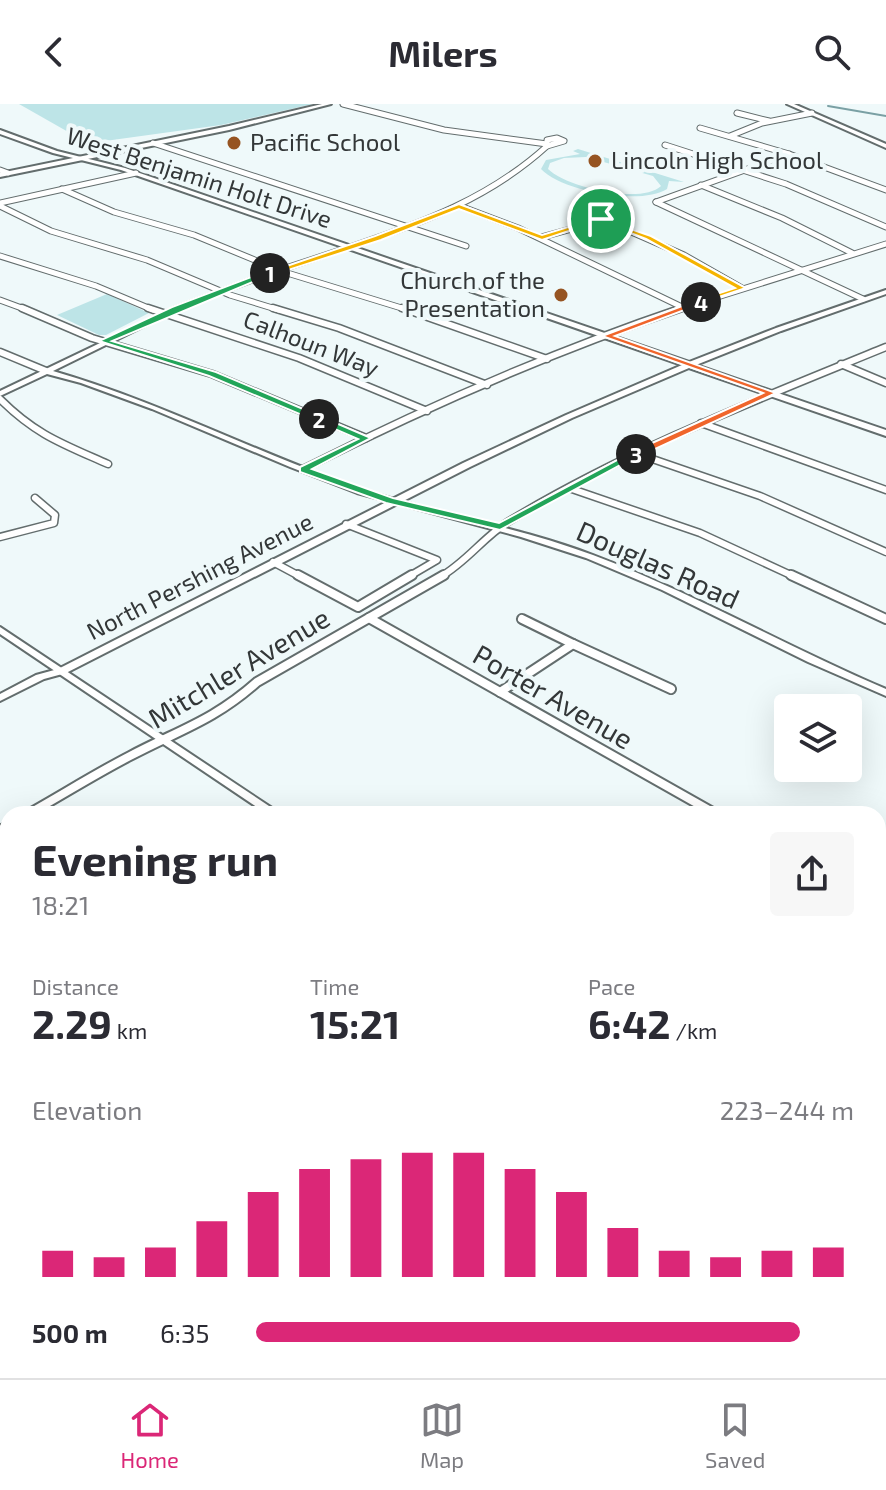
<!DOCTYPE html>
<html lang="en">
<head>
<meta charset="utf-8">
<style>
	body { margin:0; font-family:"Exo 2",sans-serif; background:#f7f7f7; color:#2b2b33; height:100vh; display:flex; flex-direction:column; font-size:30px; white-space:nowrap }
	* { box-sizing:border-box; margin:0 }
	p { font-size:26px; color:#7c7c81 }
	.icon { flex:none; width:44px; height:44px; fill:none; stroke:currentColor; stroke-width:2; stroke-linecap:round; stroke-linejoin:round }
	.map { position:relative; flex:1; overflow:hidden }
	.side { position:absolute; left:0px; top:702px; width:886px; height:572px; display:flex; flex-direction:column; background:#fff; border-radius:24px 24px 0 0; box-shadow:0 8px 32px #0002 }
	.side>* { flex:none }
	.controls { position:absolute; left:774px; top:590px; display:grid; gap:16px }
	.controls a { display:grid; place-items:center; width:88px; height:88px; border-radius:8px; background:#fff; box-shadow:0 8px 32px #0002; font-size:40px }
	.pin { position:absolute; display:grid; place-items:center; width:68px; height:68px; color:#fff; margin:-34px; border:4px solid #fff; border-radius:50%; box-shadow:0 2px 8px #0007 }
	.km { position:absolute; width:40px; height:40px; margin:-20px; border-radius:50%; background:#222; color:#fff; font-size:22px; line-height:40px; text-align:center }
	.round { display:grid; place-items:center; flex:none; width:84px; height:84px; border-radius:8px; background:#f7f7f7 }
	.head { display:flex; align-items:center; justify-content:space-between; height:136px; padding:0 32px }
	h1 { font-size:44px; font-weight:700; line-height:60px }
	.figures { display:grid; grid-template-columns:repeat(3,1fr); gap:12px; height:136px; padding:8px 32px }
	.figures div { display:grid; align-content:center }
	.figures b { font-size:40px; font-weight:700 }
	.figures small { font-size:22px; font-weight:400 }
	.figures p { font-size:22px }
	.chart { height:224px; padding:16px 32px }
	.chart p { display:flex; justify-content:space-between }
	.chart svg { width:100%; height:144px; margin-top:8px; stroke:#db2777; stroke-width:6 }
	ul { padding:0 32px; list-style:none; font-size:26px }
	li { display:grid; grid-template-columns:128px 96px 1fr; align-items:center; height:60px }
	li i { height:20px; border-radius:10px; background:#db2777 }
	header { display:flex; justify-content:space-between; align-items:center; height:104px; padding:0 32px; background:#fff; font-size:36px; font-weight:700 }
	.menu { display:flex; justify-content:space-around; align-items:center; height:112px; border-top:2px solid #e1e1e2; background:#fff; font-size:22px; color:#7c7c81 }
	.menu a { display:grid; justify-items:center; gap:4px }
	.menu .selected { color:#db2777 }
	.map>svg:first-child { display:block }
	.green { fill:#bde4e7; fill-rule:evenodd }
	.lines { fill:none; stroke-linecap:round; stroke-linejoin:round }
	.stream { stroke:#7aa0a4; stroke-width:2 }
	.minor-far3-casing { stroke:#636d6d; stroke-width:7 }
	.minor-far2-casing { stroke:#636d6d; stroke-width:9 }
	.minor-far1-casing { stroke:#636d6d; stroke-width:12 }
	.minor-casing { stroke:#636d6d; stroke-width:14 }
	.tertiary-casing { stroke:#636d6d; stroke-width:4 }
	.secondary-casing { stroke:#636d6d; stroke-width:4 }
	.minor-far3 { stroke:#fff; stroke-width:5 }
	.minor-far2 { stroke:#fff; stroke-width:6 }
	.minor-far1 { stroke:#fff; stroke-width:8 }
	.minor { stroke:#fff; stroke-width:10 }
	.tertiary { fill:#fff; fill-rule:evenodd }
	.secondary { fill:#fff; fill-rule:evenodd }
	.split-1 { fill:#f5b400; stroke:#fff; stroke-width:2 }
	.split-2 { fill:#22a559; stroke:#fff; stroke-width:2 }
	.split-3 { fill:#22a559; stroke:#fff; stroke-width:2 }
	.split-4 { fill:#f0652b; stroke:#fff; stroke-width:2 }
	.split-5 { fill:#f5b400; stroke:#fff; stroke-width:2 }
	.poi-dot { fill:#965422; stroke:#eff9fa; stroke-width:3 }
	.labels { text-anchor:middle; stroke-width:8; stroke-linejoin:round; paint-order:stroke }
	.far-poi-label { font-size:24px; fill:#333738; stroke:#eff9fa; text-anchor:start }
	.far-street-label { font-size:24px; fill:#333738; stroke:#eff9fa }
	.street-label { font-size:28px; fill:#333738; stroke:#eff9fa }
</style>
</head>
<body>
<header><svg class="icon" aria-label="back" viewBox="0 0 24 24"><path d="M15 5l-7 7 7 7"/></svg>Milers<svg class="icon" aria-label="search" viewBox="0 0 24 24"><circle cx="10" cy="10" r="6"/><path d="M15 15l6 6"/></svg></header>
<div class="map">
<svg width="886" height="1274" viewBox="0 0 886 1274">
	<rect width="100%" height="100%" fill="#eff9fa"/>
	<!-- green -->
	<g class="green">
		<path d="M19,0h294l-92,21 -116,16 -35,-8z"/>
		<path d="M578,45l106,33 -15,-1 -2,8c-26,17 -106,2 -126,-20l5,-9 34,-6 -7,-3zM586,53l67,19 8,10c-20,19 -95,1 -113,-17l2,-6 14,-5z"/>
		<path d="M107,190l42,19 -43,22h-7l-42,-20z"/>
	</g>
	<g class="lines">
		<!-- stream -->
		<path class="stream" d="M828,2l58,10"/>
		<defs>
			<g id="minor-far3">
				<path d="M343,0l101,26 103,14"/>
				<path d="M737,9l32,8"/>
				<path d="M700,24l89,26 97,36"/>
				<path d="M730,32l32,-13 50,-10"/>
				<path d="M557,34l7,3 -17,5v-6z"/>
				<path d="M153,39l313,103"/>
				<path d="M665,41l121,39 100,43"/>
				<path d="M0,66l8,3"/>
				<path d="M701,81l81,33 70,35"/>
				<path d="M62,85l52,23 80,23 90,37 124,38"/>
				<path d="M656,98l207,97"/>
				<path d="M656,98l133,-48"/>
				<path d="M0,99l136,-30"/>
				<path d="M0,102l51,25 96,29 83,35 49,15"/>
				<path d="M460,102l58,22 166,80"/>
				<path d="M542,133l62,-17 80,35 58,33"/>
				<path d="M350,143c72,-24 140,-49 197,-101"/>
				<path d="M0,152l96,30 57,24"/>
				<path d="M0,196l27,10"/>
				<path d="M676,206l210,-66"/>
			</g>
			<g id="minor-far2">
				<path d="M22,204l70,30 120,36 154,64"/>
				<path d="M148,204l151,50 128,53"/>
				<path d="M273,204l66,20 148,57"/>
				<path d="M402,204l145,51"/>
				<path d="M0,248l46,19"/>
				<path d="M841,260l45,19"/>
				<path d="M0,295c36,36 63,45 108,65"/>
				<path d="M701,319l185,67"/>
				<path d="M638,350l122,42 126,56"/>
				<path d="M303,365c123,-62 249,-117 379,-161"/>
				<path d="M569,384l131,45 95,44"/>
				<path d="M346,420l91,36 -29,17"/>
				<path d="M0,433l54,-14 1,-8 -20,-17"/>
				<path d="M273,458l28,15"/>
				<path d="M440,473c27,-15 45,-42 71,-57 118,-71 248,-121 375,-173"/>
			</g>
			<g id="minor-far1">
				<path d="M298,471l60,32 54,-32"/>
				<path d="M791,471l95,44"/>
				<path d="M369,514l347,196"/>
				<path d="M522,515l51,25"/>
				<path d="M500,588l73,-48 98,45"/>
				<path d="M28,710c34,-19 67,-40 102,-58 49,-26 83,-35 127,-74l187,-107"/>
				<path d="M0,726l8,-4"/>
				<path d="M0,779l8,6"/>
				<path d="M878,802l8,4"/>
			</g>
			<g id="minor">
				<path d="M878,840l8,-3"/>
				<path d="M0,1036l8,4"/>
				<path d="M666,1266l11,8"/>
				<path d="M188,1274l3,-8"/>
			</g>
			<g id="tertiary">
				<path d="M322,0h9l-102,26 -229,47v-4l229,-47z"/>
				<path d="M787,0h7l92,40v4z"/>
				<path d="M348,142l5,1 -86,29 -90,34 -124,61c97,28 184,72 278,107 85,33 177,45 262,77 101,38 194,92 293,134v7l-78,-34 -146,-72 -76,-32 -65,-21 -164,-44 -67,-26 -138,-58 -71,-26 -34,-9 -47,22v-5l173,-83 90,-34z"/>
				<path d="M0,523l278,185 1,2h-12l-267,-180z"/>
				<path d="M878,1110l8,4v14l-8,-4z"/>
			</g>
			<path id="secondary" d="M0,26l57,21 68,17 564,194 87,-34 110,-38v4l-105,37 -85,34 190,65v6l-197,-68 -117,50 -102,49 -404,206 -22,6 -44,22v-7l36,-19 22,-6 405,-206 103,-48 116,-50 -561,-195 -68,-17 -53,-19z"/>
		</defs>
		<!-- minor-far3 casing -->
		<use href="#minor-far3" class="minor-far3-casing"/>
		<!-- minor-far2 casing -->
		<use href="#minor-far2" class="minor-far2-casing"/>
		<!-- minor-far1 casing -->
		<use href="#minor-far1" class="minor-far1-casing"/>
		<!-- minor casing -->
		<use href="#minor" class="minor-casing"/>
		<!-- tertiary casing -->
		<use href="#tertiary" class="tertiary-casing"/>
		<!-- secondary casing -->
		<use href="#secondary" class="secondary-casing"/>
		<!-- minor-far3 -->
		<use href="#minor-far3" class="minor-far3"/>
		<!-- minor-far2 -->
		<use href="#minor-far2" class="minor-far2"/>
		<!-- minor-far1 -->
		<use href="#minor-far1" class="minor-far1"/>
		<!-- minor -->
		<use href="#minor" class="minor"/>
		<!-- tertiary -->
		<use href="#tertiary" class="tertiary"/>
		<!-- secondary -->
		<use href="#secondary" class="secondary"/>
	</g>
	<!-- split-1 -->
	<path class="split-1" d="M459,100l83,31 59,-18 4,2 -63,21 -83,-31 -78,31 -108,35 -7,-2 109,-37z"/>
	<!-- split-2 -->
	<path class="split-2" d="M267,167l7,2 -162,68 104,31 106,45v4h-6l-107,-45 -110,-35 73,-34z"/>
	<!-- split-3 -->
	<path class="split-3" d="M316,313h6l49,21 -59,31 81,29 106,25 133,-71 9,2 -141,76 -114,-27 -86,-31v-5l58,-28 -42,-18z"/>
	<!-- split-4 -->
	<path class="split-4" d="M698,196l8,2 -91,34 161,57 -136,63h-8v-4l131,-59 -161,-57z"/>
	<!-- split-5 -->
	<path class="split-5" d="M599,114l52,18 95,52 -48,16v-4l37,-12 -89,-49 -47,-18z"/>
	<!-- markers -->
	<g class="poi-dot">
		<circle cx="234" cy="39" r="8"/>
		<circle cx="595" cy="57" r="8"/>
		<circle cx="561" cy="191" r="8"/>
	</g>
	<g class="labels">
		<!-- far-poi labels -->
		<g class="far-poi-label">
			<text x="250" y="47">Pacific School</text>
			<text x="611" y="65">Lincoln High School</text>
			<text x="545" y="185" text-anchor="end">Church of the<tspan x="545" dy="28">Presentation</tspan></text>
		</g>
		<!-- far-street labels -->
		<g class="far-street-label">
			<text transform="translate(199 74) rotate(18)" y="8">West Benjamin Holt Drive</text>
			<text transform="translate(311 240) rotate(21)" y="8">Calhoun Way</text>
			<text transform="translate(200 473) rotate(-27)" y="8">North Pershing Avenue</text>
		</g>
		<!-- street labels -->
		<g class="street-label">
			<text transform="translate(658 461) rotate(24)" y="10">Douglas Road</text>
			<text transform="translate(239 564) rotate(-31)" y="10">Mitchler Avenue</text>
			<text transform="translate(553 593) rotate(30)" y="10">Porter Avenue</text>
		</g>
	</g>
</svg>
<div class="controls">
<a><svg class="icon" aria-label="layers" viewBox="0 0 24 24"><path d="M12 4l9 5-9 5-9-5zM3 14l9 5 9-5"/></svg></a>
</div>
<div class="pin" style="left:601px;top:115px;background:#1e9e55"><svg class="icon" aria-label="arrive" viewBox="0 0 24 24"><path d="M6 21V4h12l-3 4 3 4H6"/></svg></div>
<b class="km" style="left:270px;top:169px">1</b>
<b class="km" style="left:319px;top:315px">2</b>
<b class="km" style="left:636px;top:350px">3</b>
<b class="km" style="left:701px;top:198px">4</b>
<section class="side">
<div class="head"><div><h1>Evening run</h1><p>18:21</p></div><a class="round"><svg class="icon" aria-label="share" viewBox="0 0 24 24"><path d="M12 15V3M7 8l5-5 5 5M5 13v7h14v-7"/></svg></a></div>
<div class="figures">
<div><p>Distance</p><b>2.29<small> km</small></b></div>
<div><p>Time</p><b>15:21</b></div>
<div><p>Pace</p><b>6:42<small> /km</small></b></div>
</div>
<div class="chart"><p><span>Elevation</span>223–244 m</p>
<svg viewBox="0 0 160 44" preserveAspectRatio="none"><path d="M5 44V36M15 44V38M25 44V35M35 44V27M45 44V18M55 44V11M65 44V8M75 44V6M85 44V6M95 44V11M105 44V18M115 44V29M125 44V36M135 44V38M145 44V36M155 44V35"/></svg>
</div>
<ul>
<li><b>500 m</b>6:35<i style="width:91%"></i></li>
</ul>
</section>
</div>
<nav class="menu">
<a class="selected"><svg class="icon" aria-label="home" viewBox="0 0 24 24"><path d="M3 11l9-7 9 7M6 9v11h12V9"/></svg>Home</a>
<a><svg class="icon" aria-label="map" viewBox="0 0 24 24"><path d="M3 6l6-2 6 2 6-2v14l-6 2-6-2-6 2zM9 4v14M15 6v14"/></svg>Map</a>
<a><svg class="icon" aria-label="saved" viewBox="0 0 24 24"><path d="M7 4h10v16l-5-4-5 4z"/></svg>Saved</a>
</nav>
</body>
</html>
